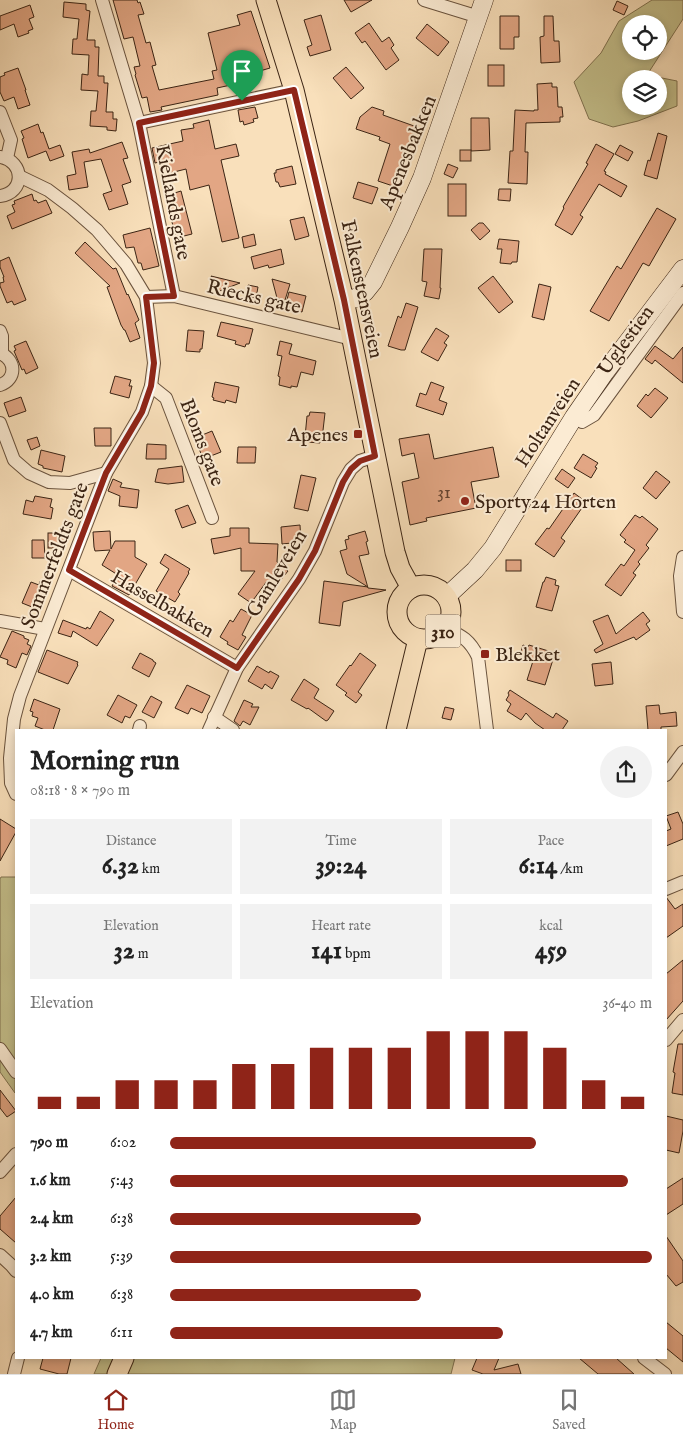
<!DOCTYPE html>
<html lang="en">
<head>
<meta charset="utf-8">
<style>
	body { margin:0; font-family:"IM FELL English",serif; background:#f2f2f2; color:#222; height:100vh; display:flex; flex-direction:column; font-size:19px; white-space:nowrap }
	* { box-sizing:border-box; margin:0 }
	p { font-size:16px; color:#767676 }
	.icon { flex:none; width:28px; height:28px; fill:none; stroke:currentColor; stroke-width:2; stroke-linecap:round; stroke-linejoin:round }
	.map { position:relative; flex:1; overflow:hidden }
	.details { position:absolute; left:15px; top:729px; width:652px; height:630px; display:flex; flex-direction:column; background:#fff; border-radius:0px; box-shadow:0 2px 8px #0003 }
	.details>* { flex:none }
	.fabs { position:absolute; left:622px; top:15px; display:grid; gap:10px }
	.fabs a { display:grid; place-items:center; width:45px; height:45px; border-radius:50%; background:#fff; box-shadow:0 2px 8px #0003; font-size:25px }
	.pin { position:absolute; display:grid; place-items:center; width:42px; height:42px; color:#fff; margin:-51px -21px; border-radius:50% 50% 50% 0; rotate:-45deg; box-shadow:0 0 5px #0007 }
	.pin .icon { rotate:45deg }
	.round { display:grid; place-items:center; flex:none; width:52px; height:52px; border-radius:26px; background:#f2f2f2 }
	.summary { display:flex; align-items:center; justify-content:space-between; height:85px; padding:0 15px }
	h1 { font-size:28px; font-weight:800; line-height:38px }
	.figures { display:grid; grid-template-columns:repeat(3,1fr); gap:8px; height:85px; padding:5px 15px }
	.figures div { display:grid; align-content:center; border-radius:0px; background:#f2f2f2; text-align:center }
	.figures b { font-size:25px; font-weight:800 }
	.figures small { font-size:14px; font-weight:400 }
	.figures p { font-size:14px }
	.chart { height:140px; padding:10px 15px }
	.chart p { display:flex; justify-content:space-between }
	.chart svg { width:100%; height:90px; margin-top:5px; stroke:#8f2418; stroke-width:6 }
	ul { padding:0 15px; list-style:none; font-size:16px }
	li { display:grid; grid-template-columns:80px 60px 1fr; align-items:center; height:38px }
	li i { height:12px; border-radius:6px; background:#8f2418 }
	.menu { display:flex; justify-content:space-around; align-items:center; height:70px; border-top:1px solid #e0e0e0; background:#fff; font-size:14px; color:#767676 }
	.menu a { display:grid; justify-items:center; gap:2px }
	.menu .on { color:#8f2418 }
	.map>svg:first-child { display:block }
	.green { fill:#c4c08c; stroke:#807250; fill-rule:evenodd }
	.building { fill:#e2a684; stroke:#3b2414 }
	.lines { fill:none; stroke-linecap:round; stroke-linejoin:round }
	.street-casing { stroke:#6a533e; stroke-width:14 }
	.secondary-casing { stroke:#3b2414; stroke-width:19 }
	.primary-casing { stroke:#3b2414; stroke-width:21 }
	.street { stroke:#fbebd3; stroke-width:12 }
	.secondary { stroke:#fbebd3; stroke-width:18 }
	.primary { stroke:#f9e0bb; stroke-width:19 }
	.route-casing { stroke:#fff; stroke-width:10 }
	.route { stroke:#8f2418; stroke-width:6 }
	.poi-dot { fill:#8f2418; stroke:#fbebd3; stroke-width:2 }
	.labels { text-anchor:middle; stroke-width:4; stroke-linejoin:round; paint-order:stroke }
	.number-label { font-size:18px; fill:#654430 }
	.shield { fill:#fbebd3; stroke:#75604d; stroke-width:1 }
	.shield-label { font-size:19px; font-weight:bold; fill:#3b2414 }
	.street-label { font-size:20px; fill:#3b2414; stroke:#fbebd3 }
	.poi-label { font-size:20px; fill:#3b2414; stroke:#fbebd3; text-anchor:start }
</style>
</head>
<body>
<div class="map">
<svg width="683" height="1374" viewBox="0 0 683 1374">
	<rect width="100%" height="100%" fill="#f9e0bb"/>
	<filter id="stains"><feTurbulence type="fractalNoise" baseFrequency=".004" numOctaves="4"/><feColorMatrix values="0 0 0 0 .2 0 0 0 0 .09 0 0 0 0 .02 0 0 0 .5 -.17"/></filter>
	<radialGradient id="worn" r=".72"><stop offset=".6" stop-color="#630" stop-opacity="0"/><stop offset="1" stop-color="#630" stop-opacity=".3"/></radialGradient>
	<!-- green -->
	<g class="green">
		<path d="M652,0h31v19l-36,56 30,6v25l-39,15 -25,6 -24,-8 -15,-37 27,-29 18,-32zM631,24h28v27h-28zM631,79h28v27h-28z"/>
		<path d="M1,877h15l-1,216 -15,-21v-193z"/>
		<path d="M101,1358h354l-4,16h-357z"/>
	</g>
	<!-- building -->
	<g class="building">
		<path d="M113,0h24l1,3 2,-1 4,12 -6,1 8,28 4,-1 6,23 -4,1 7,24 55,-11 -2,-8 5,-1 -9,-37 32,-8 -3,-10 14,-4 19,57 -17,5 1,7 -37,8 1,7 -57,12 1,3 -12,2 -3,-15 -5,1 -7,-23 1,-1 -2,-7 6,-1 -7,-29 -9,2z"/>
		<path d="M344,0h28l-21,12z"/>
		<path d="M617,1l11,5 -4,9 -11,-5z"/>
		<path d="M64,2l22,2v6l4,1 -3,29h8v7h4l-1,29h6v7h4l-2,29h7v7h4l-1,12 -9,-1v-3l-17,-1 1,-15h5l2,-20 -17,-1 1,-16 6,1 1,-20 -17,-1 1,-15h4l2,-20 -16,-2z"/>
		<path d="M30,5l4,12 -5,2 4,10 -5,2 1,2 -11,4 -4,-13 -14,6v-14z"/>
		<path d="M321,15l10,35 -21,6 -3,-9 5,-2 -8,-25z"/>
		<path d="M500,16h19v21h-5v12h-14z"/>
		<path d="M544,16h9l1,25h5l1,21 -19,1 -1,-26 4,-1z"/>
		<path d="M369,23l13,19 7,-5 5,8 -3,3 8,12 -13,10 -21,-29 -3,2 -7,-10z"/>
		<path d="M427,24l22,18 -11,14 -22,-18z"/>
		<rect x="488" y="65" width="16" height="21"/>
		<path d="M346,67l18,21 -13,11 -18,-21z"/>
		<path d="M18,68l8,22h-1l5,15 -12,4 -4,-12 -10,4 -4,-9v-15l5,-2 -1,-2z"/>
		<path d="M552,83v4h5l1,20h4l1,10h-3v5l-34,1 -1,29h3l-1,32 -19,-1 2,-32h3l2,-41 19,1v-1h4l-1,-26z"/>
		<path d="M255,107l3,11 -5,1 1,3 -10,3 -1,-4 -3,1 -2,-12z"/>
		<path d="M372,107l12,4 -1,4 34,12 -21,60 -18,-6 12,-37 -11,-4 1,-3 -24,-8 4,-12z"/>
		<path d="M471,118h18l1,32 -19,1z"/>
		<path d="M209,120l6,29 21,-5 3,12 -18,4 18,78 -17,4 -13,-57 -19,5 -4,-21 -24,6 -3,-13 -4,1 -3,-15 31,-7 -2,-11 13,-2 -1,-4z"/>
		<path d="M38,124l3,9 2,-1 6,17 11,-4 4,11 -14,5 -4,-10 -18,7 -6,-19 2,-1 -3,-7z"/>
		<path d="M658,133l9,3 -10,43 -13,-4 4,-15 2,1z"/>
		<path d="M122,142l6,16 -5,1 8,23 -9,3 6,19 -19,6 -6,-16 9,-3 -11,-32 -17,3 4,25 -19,3 -2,-14 9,-2 -4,-22 17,-3 1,4z"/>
		<path d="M596,144l18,10 -10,17 2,1 -1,2 22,12 -6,11 -22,-13 -19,31 3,2 -11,18 -17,-10 9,-17 -1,-1 25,-43 -2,-1z"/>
		<path d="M620,145l13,7 -5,9 -13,-7z"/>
		<rect x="460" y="150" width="11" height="11"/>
		<path d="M448,164l10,4 -5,10 -9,-4z"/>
		<path d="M292,166l4,18 -16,3 -2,-5h-2l-2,-9h2v-3z"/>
		<path d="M358,182l20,6 -6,16 -19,-6z"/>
		<rect x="448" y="184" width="18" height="32"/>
		<path d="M499,189h12l-1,12 -12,-1z"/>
		<path d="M181,191l11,43 -16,4 -10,-40 2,-1v-2z"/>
		<path d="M32,194l2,7 2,-1 2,3 8,-3 6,13 -40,16 -5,-13 8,-4 -3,-7 3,-1 -1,-3z"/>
		<path d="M657,208l19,11 -27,47 -6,-3 -34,58 -19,-10 27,-45 4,3z"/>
		<path d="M304,217l5,19 -14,4 -5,-20z"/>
		<path d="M479,223h4l7,8 -10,9 -9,-10z"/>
		<path d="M150,228l9,38 -16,4 -2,-7h-3l-4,-16 -8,1 -3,-13z"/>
		<path d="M254,234l2,11 -12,3 -2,-11z"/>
		<path d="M499,239l20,2 -2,21h-5l-1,2 -11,-1 2,-14h-5z"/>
		<path d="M85,242l28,27 3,-1 11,27 1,-1 11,26 -4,3 5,15 -10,4 -5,-12h-1l-3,-5 -14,-38 3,-1 -35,-33z"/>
		<path d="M281,249l3,15 -15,4 -1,-3 -14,4 -3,-12z"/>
		<path d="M424,249h18l-2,39h1l-2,11 -15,-3 3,-14 -5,-1z"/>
		<path d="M9,257l17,43 -12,5 -2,-4 -5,2 -7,-17v-3l4,-1 -1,-5h1l-4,-10v-6z"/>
		<path d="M211,276l29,7 -23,9z"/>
		<path d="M493,276l20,26 -14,11 -21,-25z"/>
		<path d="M272,279l18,5 -5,16 -8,-2z"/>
		<path d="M539,284l12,3 -7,33 -12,-3z"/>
		<path d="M248,285l10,2 -2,11 -10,-2z"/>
		<path d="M289,292l17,4 -4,16 -17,-5z"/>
		<path d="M406,303l12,4 -13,43h-4l-13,-4 10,-30 3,2z"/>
		<path d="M221,322l32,7 -4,15h-3l-1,3 -10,-3 1,-3 -19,-5z"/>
		<path d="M436,328l13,8 -5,7 3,2 -9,16 -17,-9z"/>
		<path d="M188,330l16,1 -2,18h-2v3l-14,-1z"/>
		<path d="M26,341l12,27 -12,6 -2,-5 -2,1 -8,-19 2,-1 -2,-4z"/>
		<path d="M280,341l12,3 -3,10 27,7 -3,14 -12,-3 -4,15 -6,-1v2l-12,-3 1,-8 -2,-1 4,-20 -5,-1z"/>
		<path d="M655,346l18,13 10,-12v36l-28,-23 -3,4 -7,-5z"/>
		<path d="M115,376l16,4 -2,6h3l-3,12 -19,-5z"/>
		<path d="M215,382l24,5 -3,16 -10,-3 -1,3 -12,-3 1,-2 -2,-1z"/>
		<path d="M431,382l13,5 -5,13 8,3 -4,12 -27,-9 4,-13 6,2z"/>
		<path d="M655,388l13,10 -17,20 -14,-12 9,-12 2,2z"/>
		<path d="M21,397l5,14 -17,6 -5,-14z"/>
		<path d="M310,412l15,1 -3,26h-2v4l-13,-1v-5h-2l2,-21h2z"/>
		<path d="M94,428h17v18h-16z"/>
		<path d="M212,431l9,21 -18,7 -8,-21z"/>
		<path d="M429,434l5,25 59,-12 6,30 -28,5 5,26 -50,10 1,3 -17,4 -8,-43 17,-4 -5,-25 -12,3 -3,-17z"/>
		<path d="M37,437l3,9 -9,4 -4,-10z"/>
		<path d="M147,444l19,1v14h-20z"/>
		<path d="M238,447h18l-1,16h-18z"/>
		<path d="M41,450l24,6 -3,16 -19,-4v-2l-5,-2z"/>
		<path d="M583,454l15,9 -3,4 2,1 -6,10 -17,-10z"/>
		<path d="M182,466l2,16 -16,2 -13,-2 3,-13z"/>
		<path d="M562,469l13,9 -7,10 -13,-9z"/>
		<path d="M656,471l14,11 -14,17 -13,-11z"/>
		<path d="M301,475l15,3 -8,33 -14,-3z"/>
		<path d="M113,479l9,4 -2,4 19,3 -2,18 -18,-2 1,-10 -12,-5z"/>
		<path d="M574,493l8,6 -2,4 4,2 -23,33 4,3 -11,16 -19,-13 12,-16 2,1z"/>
		<path d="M35,496l17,3 -2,8 3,1 -2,11 -28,-5 3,-14 7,2z"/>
		<path d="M188,505l8,18 -14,5 -7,-18z"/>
		<path d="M635,515l5,3 2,-2 16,13 -12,16 3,3 -11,14 2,2 -7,9 3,2 -15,21 -16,-11 16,-21 3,2 11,-16 -11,-8 2,-2 -6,-5z"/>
		<path d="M300,525l1,17 -19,2 -1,-17z"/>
		<path d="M230,528h19v15l29,1 -1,18 11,9 -13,16 -8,-6 -16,22 -13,-9 17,-23h-14v-23l-27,6 -3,-15 19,-3z"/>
		<path d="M110,531l1,18 4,-8h20v16l12,7 -18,31 -17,-9 6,-11 -16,-10 8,-15 -15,1 -1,-4 -1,-15z"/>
		<path d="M365,531l3,10 -2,1 3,12 -10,2 9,32 18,2 -43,12 -3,24 -21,-3 5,-42 44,6 -21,-13 -7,-23 7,-2 -2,-9 4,-1 -1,-3z"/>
		<rect x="48" y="533" width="17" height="15"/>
		<path d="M32,540h12l1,18h-13z"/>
		<path d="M165,554l25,15 -2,3 1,1 -11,19 2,2 -5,8 -19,-11 13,-22 -9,-6z"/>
		<rect x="506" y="560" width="15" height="11"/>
		<path d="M546,577l10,3 -1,5 4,1 -7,25 -16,-4 7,-25h1z"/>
		<path d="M40,581l9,4 -12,24 -15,-6 9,-21 8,3z"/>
		<path d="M241,609l11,6 -10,20 4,2 -8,13 -11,-6 1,-2 -8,-5 10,-17 3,2z"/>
		<path d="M100,611l14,9 -17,26 -24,-15 -2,6 -13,-4 5,-13 23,9 1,-2 3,2z"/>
		<path d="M643,612l7,9 -4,3 4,6 -14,10 -2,-3 -38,16 -2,-3 9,-6 -10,-23 15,-6 8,19z"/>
		<path d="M12,631l12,5v2l5,2 -2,4 4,2 -4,9 -5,-2 -6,15 -9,-4 1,-4 -8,-3z"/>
		<path d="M523,645l5,2 1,-2 26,8 -10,32 -18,-5 6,-19 -9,-2 1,-2 -5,-2z"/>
		<path d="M47,650l31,12 -1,2 1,1 -10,19 -30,-12z"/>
		<path d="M140,653l13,7v1l3,2 -7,14 -17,-9z"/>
		<path d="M360,653l16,12 -18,27 4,3 -6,8 -11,-8 2,-2 -11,-8 14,-20 1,1z"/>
		<path d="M611,662l2,22 -18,2 -3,-22z"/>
		<path d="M257,666l12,7 1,-2 9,5 -7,13 -7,-5 -3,5 -14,-8z"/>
		<path d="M304,679l15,10 -5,9 20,13 -6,9 -2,1 -18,-13 -1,1 -16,-9z"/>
		<path d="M187,685l23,11 -8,17 -11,-5 -3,6 -13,-6z"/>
		<path d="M510,690l43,28 3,-5 12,8 -6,9h-17l-10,-7 -9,-10 -5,7 -14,-9 4,-7 -5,-4 3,-5 -1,-2z"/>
		<path d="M118,695l19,10 -7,13 -5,-2 -3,7 -15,-8z"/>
		<path d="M151,696l11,6 -8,16 -12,-6z"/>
		<path d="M34,699l26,10 -7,21h-8l-10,-4 3,-8 -6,-2 1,-4 -3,-1z"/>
		<path d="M244,700l9,4 -2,3h8l-9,18 -7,-4 -3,5 -6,-5z"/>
		<path d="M659,705l1,9 16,-2 1,14 -16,1v3h-13l-2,-24z"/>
		<path d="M445,707l9,2 -3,11 -9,-2z"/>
		<path d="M678,812l5,12v15l-17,7v-15l5,-2 -5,-13z"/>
		<path d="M0,819l16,10v3l-16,29z"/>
		<path d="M666,897l9,12 8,-5v22l-17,12z"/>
		<path d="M683,960v41l-17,19v-46z"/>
		<path d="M678,1044h5v51l-11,-2 3,-20 -2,-1z"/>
		<path d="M0,1090l16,21 -9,6 -7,-9z"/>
		<path d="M666,1116l17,4v11l-4,22 -13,-3z"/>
		<path d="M683,1178v26l-17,11v-26z"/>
		<path d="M16,1197v46l-16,-14v-13z"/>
		<path d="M666,1236l17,25v21l-7,4 -10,-12z"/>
		<path d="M666,1322l17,14v26l-17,-14z"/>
		<path d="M43,1358h28l-4,16h-8l-19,-5z"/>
		<path d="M477,1358h22l-5,12 24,-6 3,10h-38l-11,-4z"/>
		<path d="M579,1358h37l18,16h-36z"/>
	</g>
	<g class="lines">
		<defs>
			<g id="street">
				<path d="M102,0l37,123 35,173"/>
				<path d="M424,0l55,17"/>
				<path d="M0,112l11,28 -4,18"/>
				<path d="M139,123l155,-33"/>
				<path d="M0,157c25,4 25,36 0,39"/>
				<path d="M146,297l28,-1 178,43"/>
				<path d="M0,331l2,5v18"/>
				<path d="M0,353c16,7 17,26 0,32"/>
				<path d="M151,386l15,12 46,120"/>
				<path d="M574,417l8,5 12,-7 89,-122"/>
				<path d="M0,423l14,37 15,13 20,9 21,1 36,-10"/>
				<path d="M683,557l-3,19 3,36"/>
				<path d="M69,570l168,98"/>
				<path d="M0,621l45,8"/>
				<path d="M446,628c16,8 24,12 32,29l9,73"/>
				<path d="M214,717l19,13"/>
				<path d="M139,730l1,-4"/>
				<path d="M209,730l28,-62 62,-89 16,-28 28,-69 8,-13 9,-8 15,-5"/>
				<path d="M666,775l17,-23"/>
				<path d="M16,794l-5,-11 -1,-25 4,-39 6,-23 86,-223 36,-61 9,-26 3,-23 -8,-66 -20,-33 -29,-34 -25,-22 -24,-18 -29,-14"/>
				<path d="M666,889l17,-7"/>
				<path d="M666,1040l17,-20"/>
				<path d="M0,1049l16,23"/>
				<path d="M0,1172l16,-18"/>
				<path d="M0,1255l11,10 5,6"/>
				<path d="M644,1358l21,16"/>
				<path d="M14,1374l4,-16"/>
			</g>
			<g id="secondary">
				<path d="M344,300l12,-2 9,-6 8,-10 27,-55 22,-49 62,-178"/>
				<path d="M446,597l29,-27 18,-22 81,-131 31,-45 78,-103"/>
			</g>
			<g id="primary">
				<path d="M266,0l28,90 50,210 51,252 5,16 11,20"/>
				<circle cx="424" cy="612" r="27"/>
				<path d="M396,730l22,-91"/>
				<path d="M117,1374l7,-16"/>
			</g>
		</defs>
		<!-- street casing -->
		<use href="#street" class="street-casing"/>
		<!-- secondary casing -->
		<use href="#secondary" class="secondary-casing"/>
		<!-- primary casing -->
		<use href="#primary" class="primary-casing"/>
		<!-- street -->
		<use href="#street" class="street"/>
		<!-- secondary -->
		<use href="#secondary" class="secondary"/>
		<!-- primary -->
		<use href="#primary" class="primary"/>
	</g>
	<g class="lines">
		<defs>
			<path id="route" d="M294,90l50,210 31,156 -15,5 -9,8 -8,13 -28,69 -16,28 -62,89 -168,-98 37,-97 36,-61 9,-26 3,-23 -8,-66 28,-1 -35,-173z"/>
		</defs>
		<!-- route casing -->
		<use href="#route" class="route-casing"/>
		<!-- route -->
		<use href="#route" class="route"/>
	</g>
	<!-- markers -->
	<g class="poi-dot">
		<rect x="353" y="429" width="10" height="10" rx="2.5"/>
		<circle cx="465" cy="501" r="5"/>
		<rect x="480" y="649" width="10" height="10" rx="2.5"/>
	</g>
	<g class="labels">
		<!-- number labels -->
		<g class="number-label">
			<text x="444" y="498">31</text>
		</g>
		<!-- shield labels -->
		<rect class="shield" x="425.5" y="614.5" width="35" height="33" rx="4"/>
		<g class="shield-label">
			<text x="443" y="638">310</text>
		</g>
		<!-- street labels -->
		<g class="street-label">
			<text transform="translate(407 152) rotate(-68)" y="7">Apenesbakken</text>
			<text transform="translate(174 202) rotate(79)" y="7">Kiellands gate</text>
			<text transform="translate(363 289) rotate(78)" y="7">Falkenstensveien</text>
			<text transform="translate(254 296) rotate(13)" y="7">Riecks gate</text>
			<text transform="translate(625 340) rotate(-54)" y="7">Uglestien</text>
			<text transform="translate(547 422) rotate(-57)" y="7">Holtanveien</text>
			<text transform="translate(203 442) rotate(69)" y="7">Bloms gate</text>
			<text transform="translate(54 555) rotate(-69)" y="7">Sommerfeldts gate</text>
			<text transform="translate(276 573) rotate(-59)" y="7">Gamleveien</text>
			<text transform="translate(163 603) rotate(30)" y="7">Hasselbakken</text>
		</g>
		<!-- poi labels -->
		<g class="poi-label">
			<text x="348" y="441" text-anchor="end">Apenes</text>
			<text x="475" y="508">Sporty24 Horten</text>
			<text x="495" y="661">Blekket</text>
		</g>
	</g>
	<rect width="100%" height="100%" filter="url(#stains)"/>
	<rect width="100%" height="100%" fill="url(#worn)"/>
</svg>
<div class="fabs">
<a><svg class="icon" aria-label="locate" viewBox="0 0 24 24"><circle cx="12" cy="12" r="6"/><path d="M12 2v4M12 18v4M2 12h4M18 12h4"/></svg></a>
<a><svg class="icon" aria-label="layers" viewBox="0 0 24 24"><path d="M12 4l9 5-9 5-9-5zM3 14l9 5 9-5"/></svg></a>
</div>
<div class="pin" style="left:242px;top:101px;background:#1e9e55"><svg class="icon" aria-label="arrive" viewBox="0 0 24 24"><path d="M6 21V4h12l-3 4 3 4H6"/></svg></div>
<section class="details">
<div class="summary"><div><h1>Morning run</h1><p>08:18 · 8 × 790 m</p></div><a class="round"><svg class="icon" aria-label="share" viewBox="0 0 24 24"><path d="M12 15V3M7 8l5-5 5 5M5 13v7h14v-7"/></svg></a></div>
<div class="figures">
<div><p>Distance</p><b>6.32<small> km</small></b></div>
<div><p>Time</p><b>39:24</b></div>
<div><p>Pace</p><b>6:14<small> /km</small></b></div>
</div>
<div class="figures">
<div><p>Elevation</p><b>32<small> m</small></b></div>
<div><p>Heart rate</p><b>141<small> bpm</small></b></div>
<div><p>kcal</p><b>459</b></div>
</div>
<div class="chart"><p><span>Elevation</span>36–40 m</p>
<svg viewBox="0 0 160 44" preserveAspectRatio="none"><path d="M5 44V38M15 44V38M25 44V30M35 44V30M45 44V30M55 44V22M65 44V22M75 44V14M85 44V14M95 44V14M105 44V6M115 44V6M125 44V6M135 44V14M145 44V30M155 44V38"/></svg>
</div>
<ul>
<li><b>790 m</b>6:02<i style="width:76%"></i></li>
<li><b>1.6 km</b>5:43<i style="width:95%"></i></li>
<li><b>2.4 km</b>6:38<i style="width:52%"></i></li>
<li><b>3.2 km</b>5:39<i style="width:100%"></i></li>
<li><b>4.0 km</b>6:38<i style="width:52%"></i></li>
<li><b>4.7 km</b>6:11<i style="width:69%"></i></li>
</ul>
</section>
</div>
<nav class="menu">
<a class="on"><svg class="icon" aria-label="home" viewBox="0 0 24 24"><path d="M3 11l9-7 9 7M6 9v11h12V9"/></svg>Home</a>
<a><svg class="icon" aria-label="map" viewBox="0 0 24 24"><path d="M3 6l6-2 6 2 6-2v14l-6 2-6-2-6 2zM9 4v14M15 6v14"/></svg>Map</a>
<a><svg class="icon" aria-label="saved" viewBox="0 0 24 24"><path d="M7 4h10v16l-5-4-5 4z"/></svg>Saved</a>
</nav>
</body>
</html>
